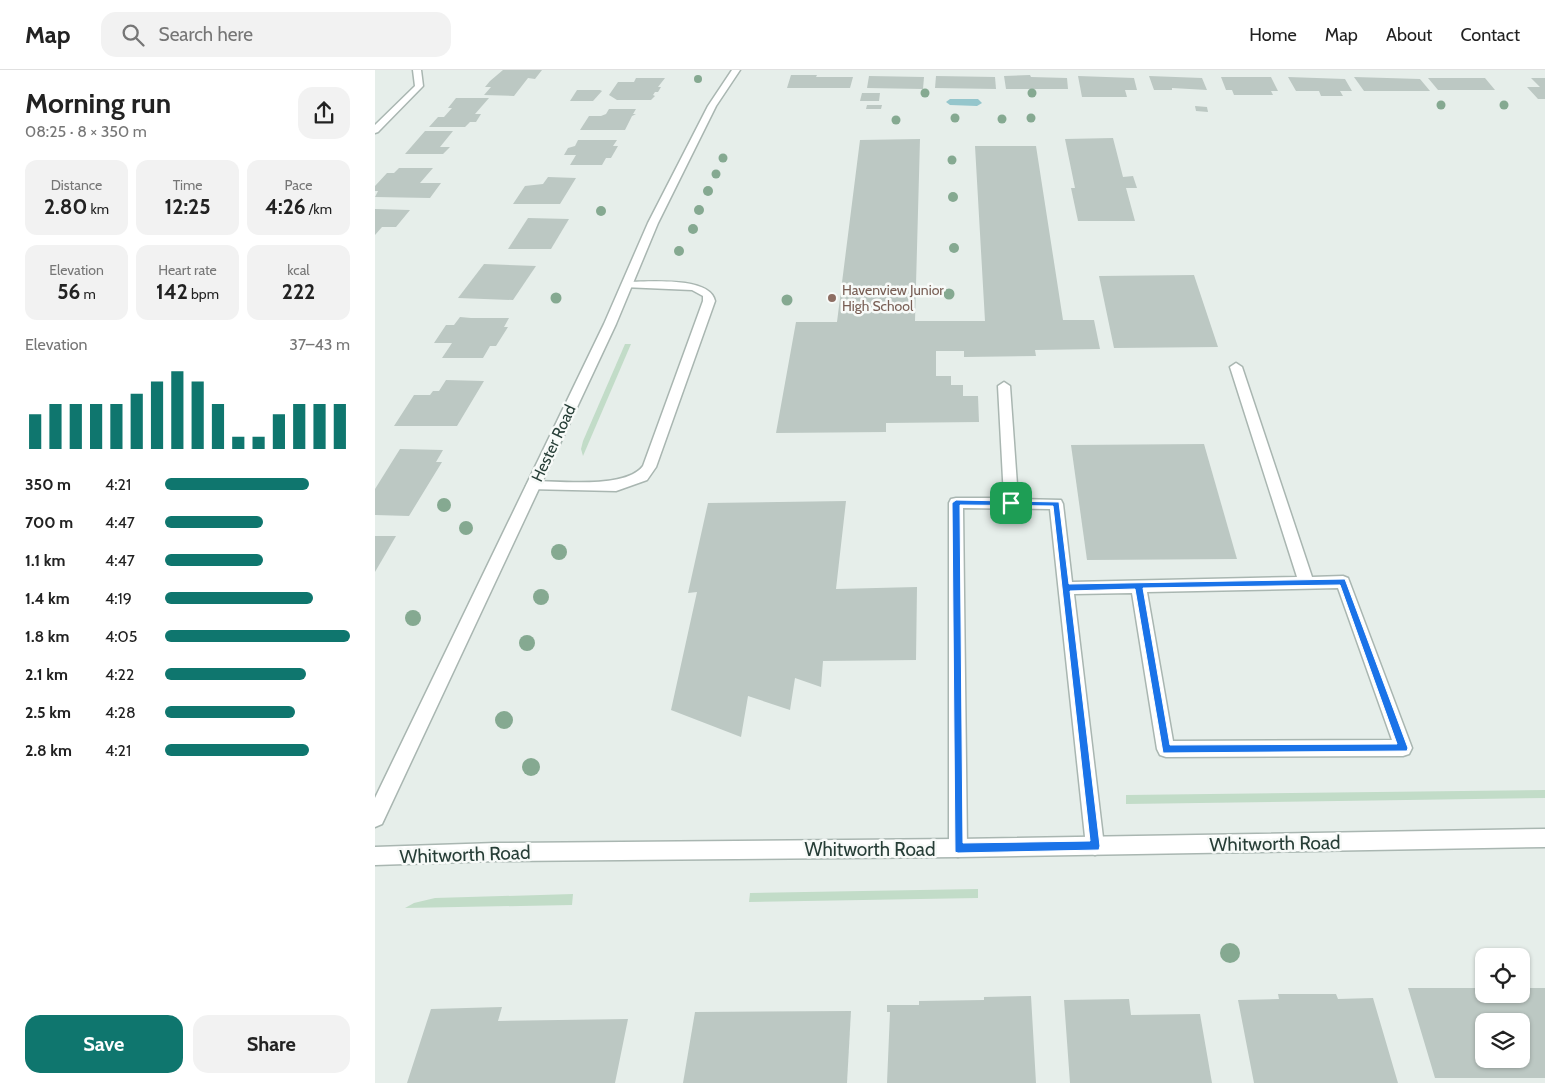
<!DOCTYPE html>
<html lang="en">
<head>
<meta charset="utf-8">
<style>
	body { margin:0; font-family:Cabin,sans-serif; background:#f2f2f2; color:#222; height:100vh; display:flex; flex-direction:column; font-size:19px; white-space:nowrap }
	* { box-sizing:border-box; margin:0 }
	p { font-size:16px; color:#767676 }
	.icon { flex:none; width:28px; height:28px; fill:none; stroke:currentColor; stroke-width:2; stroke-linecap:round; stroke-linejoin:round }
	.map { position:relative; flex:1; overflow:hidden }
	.panel { display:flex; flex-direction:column; background:#fff; width:375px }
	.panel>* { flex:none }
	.controls { position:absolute; left:1100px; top:878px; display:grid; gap:10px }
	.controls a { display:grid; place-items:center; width:55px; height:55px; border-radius:10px; background:#fff; box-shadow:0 1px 4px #0004; font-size:25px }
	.pin { position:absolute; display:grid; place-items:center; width:42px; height:42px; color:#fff; margin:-21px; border-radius:10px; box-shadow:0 2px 8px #0006 }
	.round { display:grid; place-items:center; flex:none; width:52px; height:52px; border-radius:15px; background:#f2f2f2 }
	.head { display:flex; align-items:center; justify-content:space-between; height:85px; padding:0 25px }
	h1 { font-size:28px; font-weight:800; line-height:38px }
	.figures { display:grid; grid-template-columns:repeat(3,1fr); gap:8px; height:85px; padding:5px 25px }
	.figures div { display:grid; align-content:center; border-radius:12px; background:#f2f2f2; text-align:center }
	.figures b { font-size:21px; font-weight:800 }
	.figures small { font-size:14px; font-weight:400 }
	.figures p { font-size:14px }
	.chart { height:140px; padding:10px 25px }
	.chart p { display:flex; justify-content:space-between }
	.chart svg { width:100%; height:90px; margin-top:5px; stroke:#0f766e; stroke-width:6 }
	.cta { display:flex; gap:10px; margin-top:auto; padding:10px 25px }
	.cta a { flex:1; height:58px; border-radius:15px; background:#0f766e; color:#fff; font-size:20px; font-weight:800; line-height:58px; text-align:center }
	.cta a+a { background:#f2f2f2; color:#222 }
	ul { padding:0 25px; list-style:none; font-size:16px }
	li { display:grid; grid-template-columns:80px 60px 1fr; align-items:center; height:38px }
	li i { height:12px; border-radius:6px; background:#0f766e }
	header { display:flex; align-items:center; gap:30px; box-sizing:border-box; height:70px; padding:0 25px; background:#fff; border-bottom:1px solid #e0e0e0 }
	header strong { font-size:24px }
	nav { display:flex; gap:28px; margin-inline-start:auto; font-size:18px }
	.search { width:350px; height:45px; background:#f2f2f2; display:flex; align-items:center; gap:12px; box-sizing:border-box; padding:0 18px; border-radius:15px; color:#767676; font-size:19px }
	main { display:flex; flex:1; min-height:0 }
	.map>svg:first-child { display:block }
	.green { fill:#c2dcc8 }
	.water { fill:#95c6cc }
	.building { fill:#bcc8c3; fill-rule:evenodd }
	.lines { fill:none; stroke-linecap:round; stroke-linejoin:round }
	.service-casing { stroke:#a9b6b1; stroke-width:3 }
	.minor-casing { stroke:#a9b6b1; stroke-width:3 }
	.service { fill:#fff; fill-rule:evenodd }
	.minor { fill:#fff; fill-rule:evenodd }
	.tree { fill:#85a991 }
	.route { fill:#1a73e8; stroke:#fff; fill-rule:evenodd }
	.education-dot { fill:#8d6e63; stroke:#f7faf8; stroke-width:2 }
	.labels { text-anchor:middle; stroke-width:5; stroke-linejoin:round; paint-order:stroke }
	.far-education-label { font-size:14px; fill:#785e54; stroke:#f7faf8; text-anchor:start }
	.street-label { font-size:16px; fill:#273e37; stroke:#f7faf8 }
	.near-street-label { font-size:19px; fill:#273e37; stroke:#f7faf8 }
</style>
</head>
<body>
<header>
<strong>Map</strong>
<div class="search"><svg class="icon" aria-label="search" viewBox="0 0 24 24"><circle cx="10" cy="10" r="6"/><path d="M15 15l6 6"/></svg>Search here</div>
<nav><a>Home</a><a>Map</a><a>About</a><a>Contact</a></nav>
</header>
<main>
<section class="panel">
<div class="head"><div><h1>Morning run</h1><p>08:25 · 8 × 350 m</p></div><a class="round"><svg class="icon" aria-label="share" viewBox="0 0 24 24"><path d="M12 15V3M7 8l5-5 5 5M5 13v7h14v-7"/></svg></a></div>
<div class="figures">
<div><p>Distance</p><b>2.80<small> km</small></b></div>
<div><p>Time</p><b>12:25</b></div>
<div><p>Pace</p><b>4:26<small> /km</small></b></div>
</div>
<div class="figures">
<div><p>Elevation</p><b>56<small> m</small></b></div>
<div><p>Heart rate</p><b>142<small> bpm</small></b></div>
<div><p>kcal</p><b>222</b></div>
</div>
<div class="chart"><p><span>Elevation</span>37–43 m</p>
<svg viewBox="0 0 160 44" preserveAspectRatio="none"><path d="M5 44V27M15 44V22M25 44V22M35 44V22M45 44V22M55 44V17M65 44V11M75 44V6M85 44V11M95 44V22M105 44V38M115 44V38M125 44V27M135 44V22M145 44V22M155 44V22"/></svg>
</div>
<ul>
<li><b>350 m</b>4:21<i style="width:78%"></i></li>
<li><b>700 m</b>4:47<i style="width:53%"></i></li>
<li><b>1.1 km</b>4:47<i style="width:53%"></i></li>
<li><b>1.4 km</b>4:19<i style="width:80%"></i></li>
<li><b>1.8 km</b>4:05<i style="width:100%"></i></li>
<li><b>2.1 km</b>4:22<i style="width:76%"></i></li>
<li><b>2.5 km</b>4:28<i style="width:70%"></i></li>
<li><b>2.8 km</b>4:21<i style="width:78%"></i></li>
</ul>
<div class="cta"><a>Save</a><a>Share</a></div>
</section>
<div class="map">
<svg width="1170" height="1013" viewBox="0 0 1170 1013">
	<rect width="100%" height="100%" fill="#e6eeea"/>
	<!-- green -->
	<g class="green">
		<path d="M250,274h6l-48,112 -2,-7 2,-8z"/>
		<path d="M1170,720v8l-419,6v-9z"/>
		<path d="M603,819v9l-229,4 1,-9z"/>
		<path d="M198,824l-1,11 -167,3 9,-5 21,-5z"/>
	</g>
	<!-- water -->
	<path class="water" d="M575,29h28l4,4 -5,3 -27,-1 -4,-3z"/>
	<!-- building -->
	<g class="building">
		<path d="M128,0h39l-7,9 -7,-1 -14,18 -30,-1 7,-8h-6l5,-6z"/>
		<path d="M416,5h26l-1,2h37l-3,11h-63z"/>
		<path d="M655,5l1,2 36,1 1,11h-62l-2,-13z"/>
		<path d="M494,6l55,1 -1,12 -56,-1z"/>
		<path d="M561,6l59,1 1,12 -61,-1z"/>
		<path d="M703,6l56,2 3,12h-12l2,7h-45z"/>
		<path d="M774,6l53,2 5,12 -35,-2v2h-18z"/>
		<path d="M846,7h50l7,14h-7l2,4h-39l-2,-5h-6z"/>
		<path d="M913,7l57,2 7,12h-12l3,5h-22l-2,-5h-23z"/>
		<path d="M979,7l66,2 10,12h-66z"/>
		<path d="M261,8h29l-7,9h3l-3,5h-3l-2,3 2,1 -4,4h-34l-8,-5 9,-13h16z"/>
		<path d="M1053,8h57l10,12h-57z"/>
		<path d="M1156,8h14v21h-7l-11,-12h13z"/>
		<path d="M202,20h23l2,1 -9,10h-23z"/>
		<path d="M487,23h18l-1,8h-19z"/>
		<path d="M81,28h33l-14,16h6l-5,8h-6l-5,5h-36l9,-10h6l8,-9h-4z"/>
		<path d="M492,35h15l-1,4h-15z"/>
		<path d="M820,36l12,1 1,5 -12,-1z"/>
		<path d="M234,39h27l-3,5h3l-4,2 -7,14h-45l9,-14h12l5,-2z"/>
		<path d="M50,61h28l-13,16h10l-7,7h-38z"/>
		<path d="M738,68l10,39 10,-1 4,12h-11l9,33h-57l-7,-33h4l-10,-49z"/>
		<path d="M545,69l-5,182h70l-10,-175h61l27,174h31l6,29 -65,1 1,6 -72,1v-6h-28v25h15v9h12v11h15l1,26 -93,1v9l-110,1 20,-111h41l23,-182z"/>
		<path d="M203,70h39l-4,6h5l-7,12h-5l-4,7h-32l6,-10h-12l4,-7 7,-2z"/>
		<path d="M24,98h34l-13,15h21l-11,15 -55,-1 3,-6h-3v-5l12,-13h7z"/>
		<path d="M173,107l28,1 -16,26h-47l12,-18 18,-2z"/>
		<path d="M0,139l35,1 -14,17h-14l-7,8z"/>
		<path d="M153,148l41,1 -18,30h-43z"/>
		<path d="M109,194l52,2 -23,34 -55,-2z"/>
		<path d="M819,205l24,72 -104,1 -15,-72z"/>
		<path d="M85,247l11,1h38l-5,9h4l-12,19h-6l-7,12h-41l10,-15h-18l12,-18h8z"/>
		<path d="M71,310l38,1 -27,45h-63l20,-31h16l3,-4h6z"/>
		<path d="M829,374l33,115 -150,1 -16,-115z"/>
		<path d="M25,379l43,1 -7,12h6l-33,54 -34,-1v-26z"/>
		<path d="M471,431l-10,88 81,-2 -1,73 -93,1 -2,26 -26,-9 -5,32 -42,-14 -7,41 -70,-27 26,-118 -9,1 20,-90z"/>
		<path d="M0,466h21l-21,36z"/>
		<path d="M1033,918h76v6h37v-6h24v90h-110zM1109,951h37v38h-37z"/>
		<path d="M903,924h58l2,5 35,-1 25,85h-144l-16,-83 41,-1z"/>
		<path d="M656,926l5,87h-149l3,-71h-3v-7h32v-4l65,-1v-3z"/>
		<path d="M754,929l2,16 69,-1 12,69h-142l-6,-83z"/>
		<path d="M127,937l-4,14 130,-2 -13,64h-208l24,-74z"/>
		<path d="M476,941l-4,72h-164l12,-71z"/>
	</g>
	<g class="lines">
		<defs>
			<g id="service">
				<path d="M252,212c21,0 83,-6 88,19l-59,166 -9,13 -31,11 -88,-2 -2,-3 2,-3 5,-2c27,0 93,8 110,-15l60,-165v-5l-11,-6 -69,-3 -1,-2z"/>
				<path d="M861,293l6,4 70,210 31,-1 5,2 64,170 -3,6 -6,2 -237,1 -6,-2 -3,-6 -25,-156 -58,1 30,252 -2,6 -7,3 -7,-3 -2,-6 -36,-337 -87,-1 4,340 -2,6 -7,3 -7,-3 -2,-6v-345l2,-4 5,-1h48l-6,-112 6,-4 6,4 8,113 43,1 2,4 9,78 225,-5 -67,-210zM963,518l54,152 -219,1 -26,-149z"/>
			</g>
			<g id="minor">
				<path d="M38,0h8l2,16 -45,46 -3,1v-8l40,-39z"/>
				<path d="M357,0h8l-24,36 -58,117 -42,101 -234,500 -7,3v-29l229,-474 44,-101 60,-117z"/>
				<path d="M1170,759v18l-587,10 -462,4 -121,4v-18l121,-4 462,-4z"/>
			</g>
		</defs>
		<!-- service casing -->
		<use href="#service" class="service-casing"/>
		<!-- minor casing -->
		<use href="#minor" class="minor-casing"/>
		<!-- service -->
		<use href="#service" class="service"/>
		<!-- minor -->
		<use href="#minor" class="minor"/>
	</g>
	<!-- trees -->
	<g class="tree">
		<circle cx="323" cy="9" r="4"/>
		<circle cx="550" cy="23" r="4.5"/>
		<circle cx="657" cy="23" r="4.5"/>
		<circle cx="1066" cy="35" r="4.5"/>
		<circle cx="1129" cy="35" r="4.5"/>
		<circle cx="580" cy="48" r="4.5"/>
		<circle cx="656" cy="48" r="4.5"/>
		<circle cx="627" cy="49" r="4.5"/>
		<circle cx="521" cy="50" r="4.5"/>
		<circle cx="348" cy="88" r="4.5"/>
		<circle cx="577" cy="90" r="4.5"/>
		<circle cx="341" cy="104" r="4.5"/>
		<circle cx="333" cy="121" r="5"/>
		<circle cx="578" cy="127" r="5"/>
		<circle cx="324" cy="140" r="5"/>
		<circle cx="226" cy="141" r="5"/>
		<circle cx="318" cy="159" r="5"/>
		<circle cx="579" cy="178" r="5"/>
		<circle cx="304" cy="181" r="5"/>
		<circle cx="574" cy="224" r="5.5"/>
		<circle cx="181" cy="228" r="5.5"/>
		<circle cx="412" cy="230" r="5.5"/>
		<circle cx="69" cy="435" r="7"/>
		<circle cx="91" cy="458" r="7"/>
		<circle cx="184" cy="482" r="8"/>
		<circle cx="166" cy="527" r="8"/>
		<circle cx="38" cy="548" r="8"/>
		<circle cx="152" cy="573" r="8"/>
		<circle cx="129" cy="650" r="9"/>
		<circle cx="156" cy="697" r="9"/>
		<circle cx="855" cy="883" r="10"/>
	</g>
	<!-- route -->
	<path class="route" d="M581,430l103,2 10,82 276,-5 63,169 -1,3 -244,2 -28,-164 -65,2 30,255 -1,4 -141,3 -3,-1 -3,-349zM585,435l93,1 37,335 -127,2zM965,515l57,159 -227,1 -27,-157z"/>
	<!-- markers -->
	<circle class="education-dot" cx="457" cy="228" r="5"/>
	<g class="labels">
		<!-- far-education labels -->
		<g class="far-education-label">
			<text x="467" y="225">Havenview Junior<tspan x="467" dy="16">High School</tspan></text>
		</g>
		<!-- street labels -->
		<g class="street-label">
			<text transform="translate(178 373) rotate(-65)" y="6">Hester Road</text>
		</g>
		<!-- near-street labels -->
		<g class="near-street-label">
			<text transform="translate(900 773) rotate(-1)" y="7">Whitworth Road</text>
			<text x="495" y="786">Whitworth Road</text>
			<text transform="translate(90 784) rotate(-2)" y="7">Whitworth Road</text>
		</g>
	</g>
</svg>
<div class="controls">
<a><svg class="icon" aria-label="locate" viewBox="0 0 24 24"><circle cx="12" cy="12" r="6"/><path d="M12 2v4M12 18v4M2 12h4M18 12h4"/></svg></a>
<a><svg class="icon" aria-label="layers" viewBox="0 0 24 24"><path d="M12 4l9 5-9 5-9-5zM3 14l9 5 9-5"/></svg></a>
</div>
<div class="pin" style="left:636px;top:433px;background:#1e9e55"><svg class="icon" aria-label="arrive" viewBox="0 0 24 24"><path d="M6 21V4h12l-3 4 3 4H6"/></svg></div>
</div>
</main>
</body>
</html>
